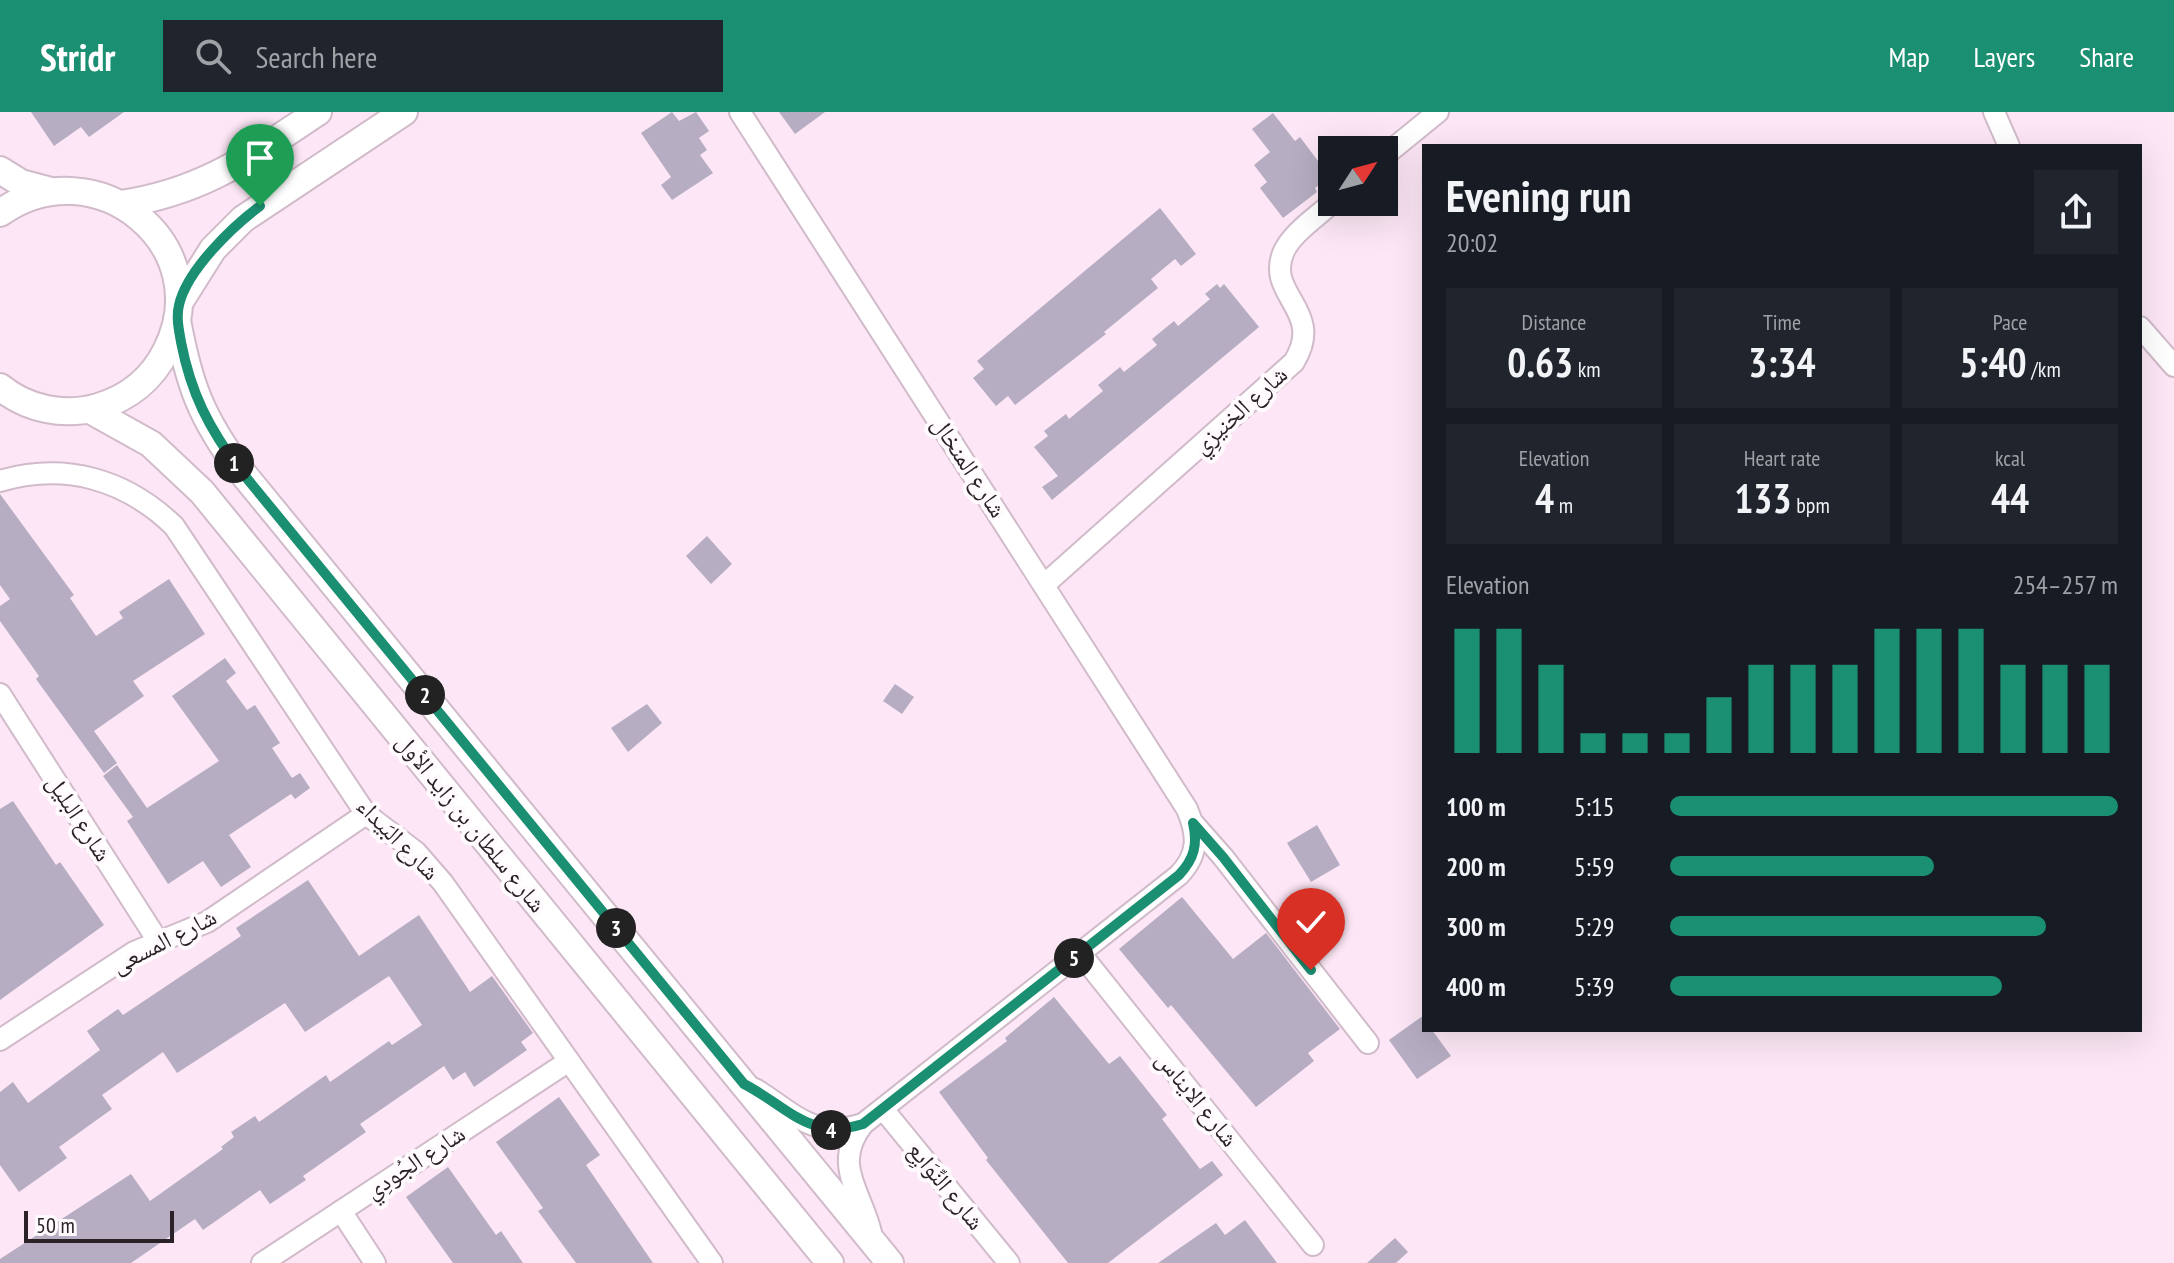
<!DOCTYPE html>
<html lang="en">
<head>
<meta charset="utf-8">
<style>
	body { margin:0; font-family:"PT Sans Narrow","Noto Naskh Arabic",sans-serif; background:#20242c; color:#f1f3f6; height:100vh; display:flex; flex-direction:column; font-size:30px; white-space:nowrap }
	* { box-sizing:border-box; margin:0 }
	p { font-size:26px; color:#9ea1a6 }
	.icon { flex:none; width:44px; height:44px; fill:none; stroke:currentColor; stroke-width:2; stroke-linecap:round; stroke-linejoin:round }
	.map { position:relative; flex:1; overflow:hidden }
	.drawer { position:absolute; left:1422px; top:32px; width:720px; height:888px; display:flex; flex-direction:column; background:#171b24; border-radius:0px; box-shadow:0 8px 32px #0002 }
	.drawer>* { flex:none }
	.needle { width:52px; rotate:54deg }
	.tools { position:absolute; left:1318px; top:24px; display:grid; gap:16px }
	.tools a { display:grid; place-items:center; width:80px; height:80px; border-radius:0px; background:#171b24; box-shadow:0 8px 32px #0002; font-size:40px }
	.scale { position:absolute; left:24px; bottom:20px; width:150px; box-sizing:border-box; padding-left:8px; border:4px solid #2a2227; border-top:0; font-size:22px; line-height:28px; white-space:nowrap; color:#2a2227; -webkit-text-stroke:6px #fffafd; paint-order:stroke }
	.pin { position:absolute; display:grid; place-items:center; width:68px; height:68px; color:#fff; margin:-82px -34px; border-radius:50% 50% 50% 0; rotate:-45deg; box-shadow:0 0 8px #0007 }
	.pin .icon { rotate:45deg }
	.km { position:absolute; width:40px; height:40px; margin:-20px; border-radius:50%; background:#222; color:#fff; font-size:22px; line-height:40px; text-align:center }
	.round { display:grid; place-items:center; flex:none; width:84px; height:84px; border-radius:0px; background:#20242c }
	.head { display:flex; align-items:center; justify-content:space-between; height:136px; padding:0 24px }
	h1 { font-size:44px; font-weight:600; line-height:60px }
	.stats { display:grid; grid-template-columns:repeat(3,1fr); gap:12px; height:136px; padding:8px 24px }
	.stats div { display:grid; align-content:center; border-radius:0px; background:#20242c; text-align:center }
	.stats b { font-size:40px; font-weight:600 }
	.stats small { font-size:22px; font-weight:400 }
	.stats p { font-size:22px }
	.chart { height:224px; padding:16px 24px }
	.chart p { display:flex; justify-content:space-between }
	.chart svg { width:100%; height:144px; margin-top:8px; stroke:#1b8f71; stroke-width:6 }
	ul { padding:0 24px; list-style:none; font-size:26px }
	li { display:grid; grid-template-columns:128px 96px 1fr; align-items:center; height:60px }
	li i { height:20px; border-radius:10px; background:#1b8f71 }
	header { display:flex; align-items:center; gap:48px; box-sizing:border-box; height:112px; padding:0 40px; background:#1b8f71; color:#fff }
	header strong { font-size:38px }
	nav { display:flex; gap:44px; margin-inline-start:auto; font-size:28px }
	.search { width:560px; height:72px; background:#20242c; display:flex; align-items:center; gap:20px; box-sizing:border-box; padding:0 28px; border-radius:0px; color:#9ea1a6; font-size:30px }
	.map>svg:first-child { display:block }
	.building { fill:#b6adc2 }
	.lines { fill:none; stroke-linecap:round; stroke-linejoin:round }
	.minor-casing { stroke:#d1bbca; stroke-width:24 }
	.major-casing { stroke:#d1bbca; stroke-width:30 }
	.minor { stroke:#fff; stroke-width:20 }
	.major { stroke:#fff; stroke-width:26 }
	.route-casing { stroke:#fff; stroke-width:16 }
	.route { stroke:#1b8f71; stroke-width:10 }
	.labels { text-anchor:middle; stroke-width:8; stroke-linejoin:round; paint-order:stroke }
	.street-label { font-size:24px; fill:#2a2227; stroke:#fffafd }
</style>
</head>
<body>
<header>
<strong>Stridr</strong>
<div class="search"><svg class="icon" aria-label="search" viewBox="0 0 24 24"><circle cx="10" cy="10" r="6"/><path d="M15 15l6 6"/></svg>Search here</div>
<nav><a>Map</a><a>Layers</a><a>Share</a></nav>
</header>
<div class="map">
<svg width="2174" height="1151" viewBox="0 0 2174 1151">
	<rect width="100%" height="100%" fill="#fde7f6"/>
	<!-- building -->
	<g class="building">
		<path d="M31,0h93l-35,25 -8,-10 -27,19z"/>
		<path d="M672,0l7,9 17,-9 13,19 -10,7 8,12 -7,5 13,18 -41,27 -11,-15 10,-8 -30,-44z"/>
		<path d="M779,0h46l-30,22z"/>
		<path d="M1273,1l22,28 5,-4 30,40 -15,11 2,4 -34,26 -23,-30 7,-6 -13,-17 16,-13 -18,-23z"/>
		<path d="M1160,96l36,46 -15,12 -6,-7 -24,20 7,9 -54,44 2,2 -91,71 -7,-9 -12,10 -23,-28 11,-9 -7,-8z"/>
		<path d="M1217,172l3,4 4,-4 35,43 -207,173 -10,-13 16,-11 -24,-29 14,-11 -4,-5 22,-17 3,5 34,-28 -5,-6 22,-18 4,5 33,-27 -5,-6 22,-18 4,5 32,-27 -5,-5z"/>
		<path d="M0,382l74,101 -4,3 26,38 27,-18 -4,-6 50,-33 36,55 -72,47 11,15 -50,35 23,32 -13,10 -68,-94 3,-3 -39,-55v-15l10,-7 -10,-14z"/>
		<path d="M707,424l25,28 -21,20 -25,-28z"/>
		<path d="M225,546l11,15 -10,8 21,29 8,-5 10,15 15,23 -8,5 20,30 8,-5 10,15 -15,11 -4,-5 -62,41 22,32 -30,20 -18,-26 -35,23 -41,-63 6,-4 -30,-41 14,-11 30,43 72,-47 -47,-65z"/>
		<path d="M895,572l19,13 -12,17 -19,-13z"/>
		<path d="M647,592l15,19 -34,29 -17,-24z"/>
		<path d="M13,689l43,64 4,-3 44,63 -104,75v-191z"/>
		<path d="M1317,713l23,40 -29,17 -24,-39z"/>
		<path d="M308,768l51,76 60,-41 51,77 22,-16 41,57 -12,9 6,8 -53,37 -9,-15 -12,8 -9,-14 -84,58 6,8 -63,44 3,4 -36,24 -10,-14 -57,40 -8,-11 -64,44h-131v-4l131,-85 19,27 73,-52 -2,-2 13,-10 -3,-5 24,-16 4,6 67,-47 4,7 59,-41 3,4 30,-20 -33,-49 -84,56 -20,-29 -108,70 -14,-21 -61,43 10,14 -53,38 8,11 -48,34 -19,-27v-73l13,-10 15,21 72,-53 -13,-19 31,-22 5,6 118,-79 -5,-8z"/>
		<path d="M1182,785l51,62 33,-26 74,96 -32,24 6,8 -58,46 -85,-102 -3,3 -49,-59z"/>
		<path d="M1054,885l55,67 11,-8 47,59 -5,4 38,50 12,-8 11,14 -115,88h-40l-82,-103 2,-2 -49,-66 68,-51 -2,-3z"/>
		<path d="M1424,903v15h8l19,26 -34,23 -28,-39z"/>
		<path d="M559,985l41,58 -14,10 67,98h-77l-38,-52 5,-3 -47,-66z"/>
		<path d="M448,1055l48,68 5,-4 22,32h-70l-47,-66z"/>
		<path d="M1245,1108l32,43h-119l58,-40 9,12z"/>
		<path d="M1395,1126l13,14 -12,11h-29z"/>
	</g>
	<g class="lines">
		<defs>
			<g id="minor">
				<path d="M740,0l447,697c11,26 12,45 -8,66l-316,249c-33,42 1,70 9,113"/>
				<path d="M1994,0l15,34"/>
				<path d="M1384,44l54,-44"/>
				<path d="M2140,215l34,39"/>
				<path d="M0,369c65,-19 125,-2 174,45l192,288 50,38 27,31 269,380"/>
				<path d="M1044,473l250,-223c32,-52 -30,-67 -10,-111 9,-19 34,-35 49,-49"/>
				<path d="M0,582l158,247"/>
				<path d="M1193,711l30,34 145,186"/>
				<path d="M1080,841l233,292"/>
				<path d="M0,928l134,-88 73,-30 159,-108"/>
				<path d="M755,977c39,24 58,51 108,35"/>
				<path d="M883,997l126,154"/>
				<path d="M341,1099l34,52"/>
				<path d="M262,1151l307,-202"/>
			</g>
			<g id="major">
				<path d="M0,58l21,13 30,8"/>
				<path d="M121,92c82,-12 130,-48 197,-92"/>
				<path d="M0,101c95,-68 220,33 166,138 -14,28 -38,47 -68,56 -34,10 -71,2 -98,-20"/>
				<path d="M179,191l34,-54 30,-30 161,-107"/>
				<path d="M177,208c12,65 24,97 63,150l650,793"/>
				<path d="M90,298l61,34 51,48 628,771"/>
			</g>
		</defs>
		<!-- minor casing -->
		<use href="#minor" class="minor-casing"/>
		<!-- major casing -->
		<use href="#major" class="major-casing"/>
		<!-- minor -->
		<use href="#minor" class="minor"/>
		<!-- major -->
		<use href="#major" class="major"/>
	</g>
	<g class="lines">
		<defs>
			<path id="route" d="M260,94c-28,21 -73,64 -81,99 -3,13 0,25 2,37 10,52 28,86 59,128l504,614c43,22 65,57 119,40l316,-249c15,-16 19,-30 14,-52l30,34 88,113"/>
		</defs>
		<!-- route casing -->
		<use href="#route" class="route-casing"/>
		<!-- route -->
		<use href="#route" class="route"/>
	</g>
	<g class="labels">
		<!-- street labels -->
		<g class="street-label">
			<text transform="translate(1240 298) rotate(-42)" y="8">شارع الخنيزِي</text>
			<text transform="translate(969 355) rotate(57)" y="8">شارع المنخال</text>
			<text transform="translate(79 706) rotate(57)" y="8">شارع البليل</text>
			<text transform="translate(471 711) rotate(51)" y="8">شارع سلطان بن زايد الأول</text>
			<text transform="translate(398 727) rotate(45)" y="8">شارع البَيداء</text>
			<text transform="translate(164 829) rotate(-27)" y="8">شارع المسعى</text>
			<text transform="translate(1197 987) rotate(51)" y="8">شارع الايناس</text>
			<text transform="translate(415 1050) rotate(-33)" y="8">شارع الجُودِي</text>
			<text transform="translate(946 1074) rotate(51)" y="8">شارع النِّوَايِع</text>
		</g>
	</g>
</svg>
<div class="tools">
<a><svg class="needle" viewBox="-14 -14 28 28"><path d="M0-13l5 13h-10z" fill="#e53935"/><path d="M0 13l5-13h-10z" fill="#9ea1a6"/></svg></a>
</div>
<div class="scale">50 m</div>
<div class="pin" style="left:260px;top:94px;background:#1e9e55"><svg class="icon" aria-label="arrive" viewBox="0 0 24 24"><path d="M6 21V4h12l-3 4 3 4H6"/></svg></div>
<div class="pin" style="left:1311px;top:858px;background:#d93025"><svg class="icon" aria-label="check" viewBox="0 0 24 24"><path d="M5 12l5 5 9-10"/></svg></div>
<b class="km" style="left:234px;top:351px">1</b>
<b class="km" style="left:425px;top:583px">2</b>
<b class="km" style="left:616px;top:816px">3</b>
<b class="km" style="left:831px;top:1018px">4</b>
<b class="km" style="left:1074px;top:846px">5</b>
<section class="drawer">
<div class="head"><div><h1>Evening run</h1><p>20:02</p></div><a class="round"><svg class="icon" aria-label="share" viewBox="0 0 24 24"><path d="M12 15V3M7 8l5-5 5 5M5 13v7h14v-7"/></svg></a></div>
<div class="stats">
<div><p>Distance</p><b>0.63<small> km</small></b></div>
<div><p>Time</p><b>3:34</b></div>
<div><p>Pace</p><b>5:40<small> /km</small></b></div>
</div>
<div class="stats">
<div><p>Elevation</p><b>4<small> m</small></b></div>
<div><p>Heart rate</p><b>133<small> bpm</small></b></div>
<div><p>kcal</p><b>44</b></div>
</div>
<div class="chart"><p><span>Elevation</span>254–257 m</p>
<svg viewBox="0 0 160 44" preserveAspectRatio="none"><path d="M5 44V6M15 44V6M25 44V17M35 44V38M45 44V38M55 44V38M65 44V27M75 44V17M85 44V17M95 44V17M105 44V6M115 44V6M125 44V6M135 44V17M145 44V17M155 44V17"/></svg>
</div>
<ul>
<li><b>100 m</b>5:15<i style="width:100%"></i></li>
<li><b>200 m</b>5:59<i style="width:59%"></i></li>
<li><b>300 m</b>5:29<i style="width:84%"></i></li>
<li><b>400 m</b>5:39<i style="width:74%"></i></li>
</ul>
</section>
</div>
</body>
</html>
